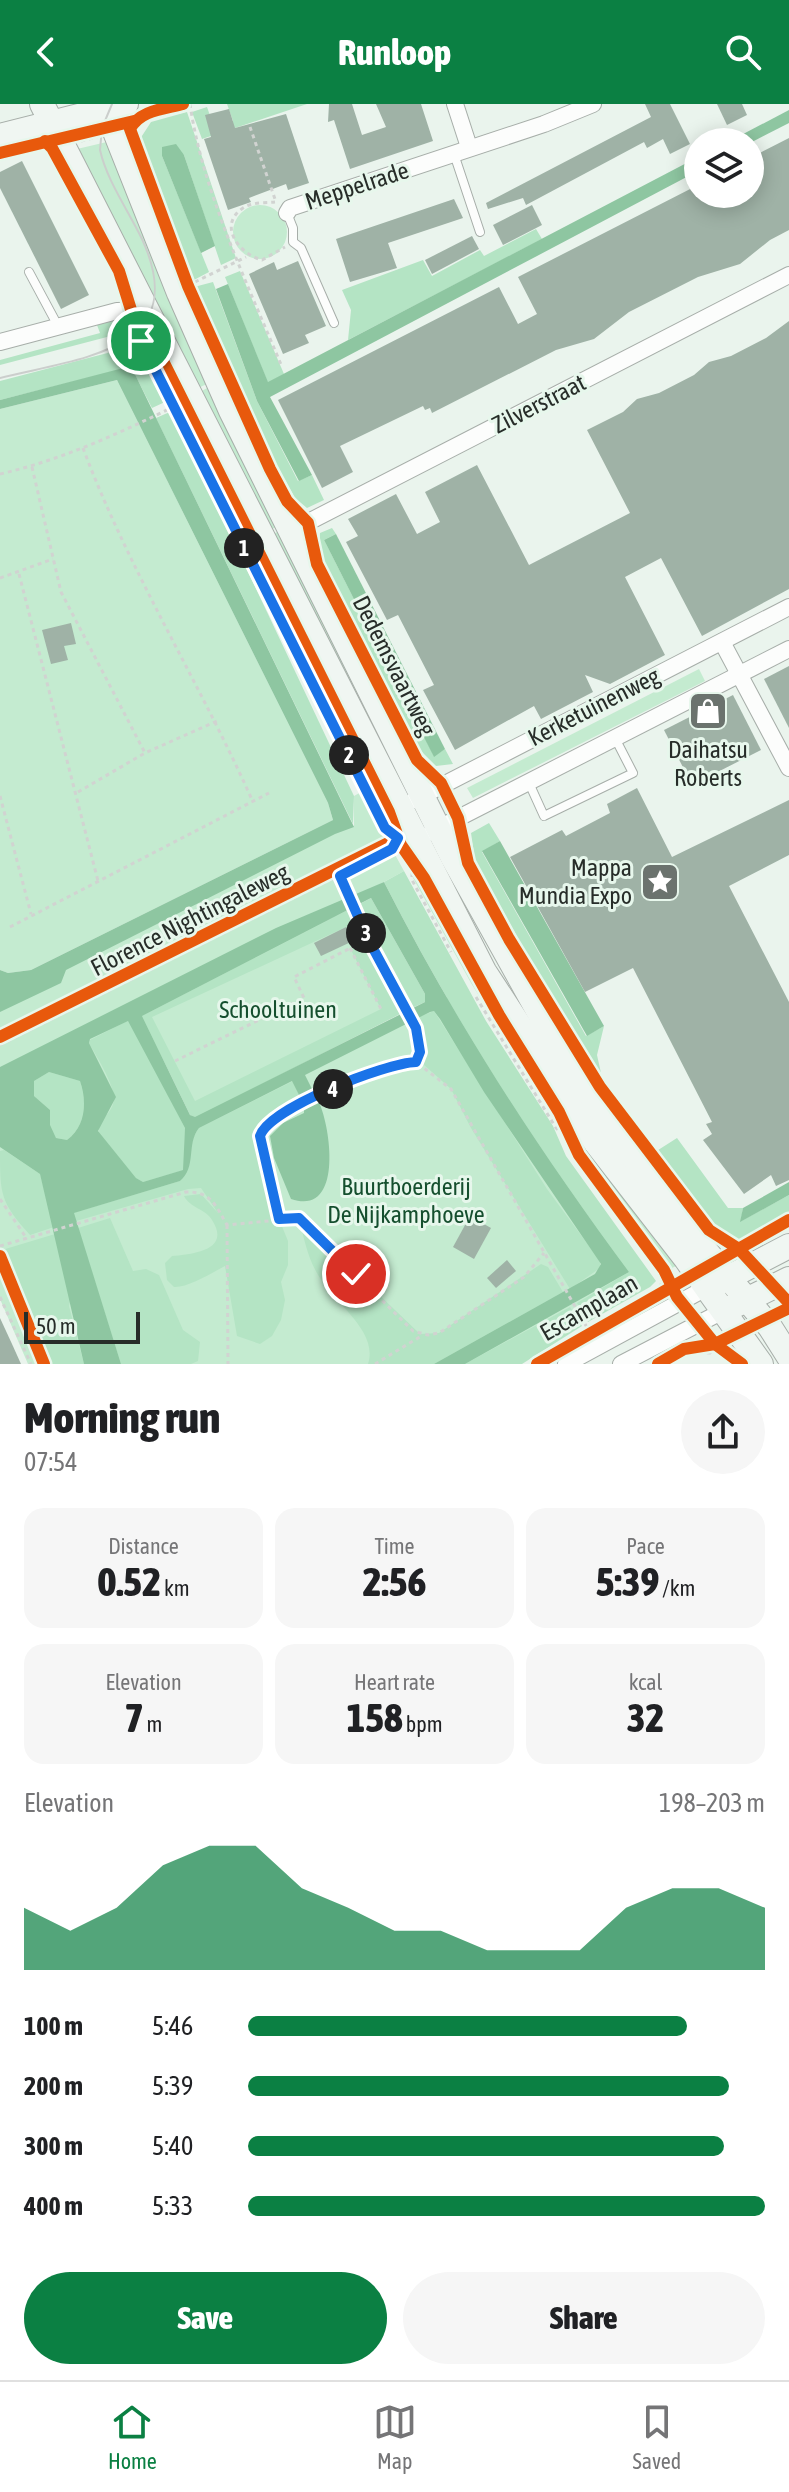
<!DOCTYPE html>
<html lang="en">
<head>
<meta charset="utf-8">
<style>
	body { margin:0; font-family:"Asap Condensed",sans-serif; background:#f6f6f6; color:#202124; height:100vh; display:flex; flex-direction:column; font-size:30px; white-space:nowrap }
	* { box-sizing:border-box; margin:0 }
	p { font-size:26px; color:#757577 }
	.icon { flex:none; width:44px; height:44px; fill:none; stroke:currentColor; stroke-width:2; stroke-linecap:round; stroke-linejoin:round }
	.map { position:relative; height:1260px; overflow:hidden }
	.side { display:flex; flex-direction:column; background:#fff; flex:1 }
	.side>* { flex:none }
	.controls { position:absolute; left:684px; top:24px; display:grid; gap:16px }
	.controls a { display:grid; place-items:center; width:80px; height:80px; border-radius:50%; background:#fff; box-shadow:0 4px 20px #0003; font-size:40px }
	.scale { position:absolute; left:24px; bottom:20px; width:116px; box-sizing:border-box; padding-left:8px; border:4px solid #272d29; border-top:0; font-size:22px; line-height:28px; white-space:nowrap; color:#272d29; -webkit-text-stroke:6px #e7f7ec; paint-order:stroke }
	.pin { position:absolute; display:grid; place-items:center; width:68px; height:68px; color:#fff; margin:-34px; border:4px solid #fff; border-radius:50%; box-shadow:0 2px 8px #0007 }
	.km { position:absolute; width:40px; height:40px; margin:-20px; border-radius:50%; background:#222; color:#fff; font-size:22px; line-height:40px; text-align:center }
	.round { display:grid; place-items:center; flex:none; width:84px; height:84px; border-radius:42px; background:#f6f6f6 }
	.head { display:flex; align-items:center; justify-content:space-between; height:136px; padding:0 24px }
	h1 { font-size:44px; font-weight:800; line-height:60px }
	.figures { display:grid; grid-template-columns:repeat(3,1fr); gap:12px; height:136px; padding:8px 24px }
	.figures div { display:grid; align-content:center; border-radius:20px; background:#f6f6f6; text-align:center }
	.figures b { font-size:40px; font-weight:800 }
	.figures small { font-size:22px; font-weight:400 }
	.figures p { font-size:22px }
	.chart { height:224px; padding:16px 24px }
	.chart p { display:flex; justify-content:space-between }
	.chart svg { width:100%; height:144px; margin-top:8px; fill:#0b8043; opacity:.7 }
	.button { display:flex; gap:16px; margin-top:auto; padding:16px 24px }
	.button a { flex:1; height:92px; border-radius:48px; background:#0b8043; color:#fff; font-size:32px; font-weight:800; line-height:92px; text-align:center }
	.button a+a { background:#f6f6f6; color:#202124 }
	ul { padding:0 24px; list-style:none; font-size:26px }
	li { display:grid; grid-template-columns:128px 96px 1fr; align-items:center; height:60px }
	li i { height:20px; border-radius:10px; background:#0b8043 }
	header { display:flex; justify-content:space-between; align-items:center; height:104px; padding:0 24px; background:#0b8043; color:#fff; font-size:36px; font-weight:800 }
	.tab-bar { display:flex; justify-content:space-around; align-items:center; height:112px; border-top:2px solid #e0e0e0; background:#fff; font-size:22px; color:#757577 }
	.tab-bar a { display:grid; justify-items:center; gap:4px }
	.tab-bar .current { color:#0b8043 }
	.map>svg:first-child { display:block }
	.green { fill:#c4ebd0 }
	.forest { fill:#b4e4c4; fill-rule:evenodd }
	.water { fill:#8ec6a1; fill-rule:evenodd }
	.building { fill:#9fb2a6 }
	.lines { fill:none; stroke-linecap:round; stroke-linejoin:round }
	.lane-casing { stroke:#a7aea9; stroke-width:10 }
	.street-casing { stroke:#a7aea9; stroke-width:18 }
	.secondary-casing { stroke:#a7aea9; stroke-width:26 }
	.path { stroke:#d1d3d1; stroke-width:3; stroke-dasharray:4 4; stroke-linecap:butt }
	.lane { stroke:#fcfdfc; stroke-width:8 }
	.street { stroke:#fcfdfc; stroke-width:16 }
	.secondary { stroke:#f0f6f2; stroke-width:24 }
	.tram { stroke:#cbcecc; stroke-width:2 }
	.cycleway-casing { stroke:#e7f7ec; stroke-width:17 }
	.cycleway { stroke:#e8590c; stroke-width:12 }
	.route-casing { stroke:#fff; stroke-width:16 }
	.route { stroke:#1a73e8; stroke-width:10 }
	.labels { text-anchor:middle; stroke-width:6; stroke-linejoin:round; paint-order:stroke }
	.street-label { font-size:24px; fill:#272d29; stroke:#e7f7ec }
	.poi-label { font-size:24px; fill:#272d29; stroke:#e7f7ec }
	.park-label { font-size:24px; fill:#154f2e; stroke:#e7f7ec }
</style>
</head>
<body>
<header><svg class="icon" aria-label="back" viewBox="0 0 24 24"><path d="M15 5l-7 7 7 7"/></svg>Runloop<svg class="icon" aria-label="search" viewBox="0 0 24 24"><circle cx="10" cy="10" r="6"/><path d="M15 15l6 6"/></svg></header>
<div class="map">
<svg width="789" height="1260" viewBox="0 0 789 1260">
	<rect width="100%" height="100%" fill="#eaf4ed"/>
	<!-- green -->
	<g class="green">
		<path d="M111,37l96,243 -9,4 -121,-239z"/>
		<circle cx="260" cy="128" r="27"/>
		<path d="M117,276l211,423 5,17 -302,150 -23,3 -8,-3v-561z"/>
		<path d="M209,283l69,139 -10,5 -68,-139z"/>
		<path d="M280,427l122,242 -9,5 -123,-243z"/>
		<path d="M699,565l6,12 -232,117 -6,-10z"/>
		<path d="M363,687l25,49 -24,13 1,5 27,-11 -25,13 1,3 25,-12 11,20 -258,141 203,-103 52,104 -206,105 -38,-69 34,72 266,-128 190,287 -162,84h-457l-28,-65v-324l23,5 326,-161 5,8v-31z"/>
		<path d="M417,769l54,99 82,135 12,28 -94,-152 -59,-107z"/>
		<path d="M570,1016l108,145 -10,5c-28,-48 -87,-94 -98,-150z"/>
	</g>
	<!-- forest -->
	<g class="forest">
		<path d="M227,0h80l-105,35 -10,-27 15,-5 7,20 19,-6z"/>
		<path d="M187,8l49,146 -15,7 -37,-110 -21,-8 -1,9 47,116 -17,9 -52,-142 11,-17z"/>
		<path d="M536,125l6,10 -194,101 3,-30 -9,-20 81,-30 9,16 48,-26 4,6z"/>
		<path d="M240,167l44,103 -16,9 -43,-106z"/>
		<path d="M213,178l44,119 41,80 14,-6 12,25 -17,8 -12,-10 -51,-91 -50,-120z"/>
		<path d="M118,216l6,6 -17,11 -107,28v-5l100,-27 -3,-8z"/>
		<path d="M134,236l31,62 -13,6 -21,-41 -131,33v-19l119,-31z"/>
		<path d="M172,307l182,385 -1,28 -197,-406z"/>
		<path d="M332,424l4,6 -12,6 110,216 11,-7 8,15 -17,2 -18,-18 -99,-197 1,-18z"/>
		<path d="M489,719l11,18 -18,11 104,184 18,-10 -7,29 4,18 -26,-31 -100,-182 -4,-27z"/>
		<path d="M404,767l82,150 67,105 13,30 90,125 -6,6 -62,35 -11,-19 52,-31c-92,-124 -175,-252 -245,-390z"/>
		<path d="M371,794l54,96v8l-15,7 -52,-104z"/>
		<path d="M352,804l52,104 -209,106 -5,-3 -48,-99zM346,823l9,18 -5,3 31,61 -186,92 -43,-84z"/>
		<path d="M434,907l113,178 53,72v7l-30,21 -99,-161 -20,-39 -28,-25v-23l-9,-22z"/>
		<path d="M127,917l5,2 53,105 -1,42 -41,12 -7,-4 -37,-45c-1,-13 10,-17 14,-29 6,-13 -17,-48 -24,-61l1,-3z"/>
		<path d="M49,968l31,9c7,20 6,45 -13,59l-11,-2 -7,-13 1,-15 -16,-14v-15z"/>
		<path d="M293,977l9,21 -38,25 -3,9 18,83 9,22v24l-7,17 4,18 -4,20 -9,16 -12,8 -23,-8 -12,-70c-13,7 -38,22 -51,21l-7,-7 -2,-17 7,-7c19,-2 60,-5 40,-36 -6,-11 -22,-12 -28,-24l17,-2 17,19 -17,-25 -13,1 -112,32 -3,-8 107,-32c14,-19 7,-38 19,-53z"/>
		<path d="M677,1034l51,70h15l-2,13 48,-26v17l-49,28 -22,-12 -63,-76z"/>
		<path d="M4,1046l36,24 14,53 -24,8c-30,-33 -30,-41 -30,-84z"/>
		<path d="M110,1114l23,53 13,-2 13,6 24,55 17,12 -2,19 -7,3h-70l-43,-136z"/>
		<path d="M299,1114l121,116 19,-1 102,-69 7,3 15,25 -129,72h-66c11,-33 -34,-61 -48,-86 -12,-18 -16,-39 -21,-60z"/>
		<path d="M55,1130l16,62 -2,10 15,58h-36l-30,-65 -16,-49z"/>
		<path d="M570,1203l12,19 -60,38h-57z"/>
	</g>
	<!-- water -->
	<g class="water">
		<path d="M789,6v13l-39,20 -22,-1z"/>
		<path d="M176,40l8,11 31,91 -14,7 -39,-97v-9z"/>
		<path d="M698,53v14l-428,226 42,78 -13,6 -42,-80 -41,-112 12,-5 40,98z"/>
		<path d="M131,262l223,461 -19,7 -269,136 -5,13 -61,29v-42l8,3 23,-3 302,-150 -5,-17 -211,-423 -117,29v-9z"/>
		<path d="M336,430l109,215 -11,8 -110,-217z"/>
		<path d="M500,737l104,185 -17,10 -105,-185z"/>
		<path d="M384,778c70,138 153,266 245,390l-164,92h-31l161,-90 6,-10 -117,-172 -44,-73 -6,-8 -4,1 -125,63 9,18 -13,6 -9,-18 -93,47c-13,16 -2,39 -19,53l-106,32 47,151h-37l-44,-190 -40,-27v-80l276,-139zM371,794l54,96v8l-230,115 -5,-2 -48,-99zM128,917l57,107 -2,42 -40,12 -7,-4 -38,-47 18,-34 -27,-54 1,-4zM49,968l31,9c7,20 6,45 -13,59l-11,-2 -6,-13v-15l-16,-14v-15z"/>
		<path d="M318,996c13,26 26,117 -27,99l-17,-41 -4,-22 13,-13 21,-10v-7z"/>
		<path d="M789,1078v13l-49,27 3,-14z"/>
	</g>
	<!-- building -->
	<g class="building">
		<path d="M329,0h23l10,31 24,-8 -10,-23h45l12,37 -83,28 -16,-49 -6,2z"/>
		<path d="M645,0h25l20,40 -20,10 -7,-15 -16,9 -3,-6 -118,63 -3,-7 -35,11 -2,-6 165,-86z"/>
		<path d="M717,0h25l5,11 -20,10z"/>
		<path d="M229,5l6,19 51,-14 23,69 -21,7 -2,-6 -37,14 2,4 -23,8 -24,-71 7,-2 -6,-22z"/>
		<path d="M789,34v92l-19,10 -30,24 -42,13 -69,35 -35,27 -38,11 -124,63 -2,-5 -5,2 -2,-4 -83,40 13,26 -31,16 -44,-88 221,-113 19,37 19,-10 -19,-37 180,-92v9h52v-36z"/>
		<path d="M22,57l67,134 -28,14 -61,-121v-16z"/>
		<path d="M454,95l9,19 -75,25 9,25 -47,14 -14,-43z"/>
		<path d="M532,101l10,20 -39,20 -10,-20z"/>
		<path d="M472,132l7,13 -47,25 -7,-14z"/>
		<path d="M298,157l28,65 -21,9 4,8 -26,11 -34,-80 25,-12 3,8z"/>
		<path d="M789,217v268l-87,47 -41,-78 -36,19 40,78 -55,29 -25,-9 8,17 -52,27 -7,-13 -79,44 -32,-60 11,-5 -36,-70 -11,5 -41,-78 12,-6 -10,-17 48,-25 21,40 23,-12 -15,-30 52,-27 52,100 101,-52 -43,-83 36,-18 14,-13 22,-6 35,-18 15,-13 22,-6 35,-18z"/>
		<path d="M71,519l5,21 -12,2 4,14 -17,4 -9,-34z"/>
		<path d="M789,562v62l-25,-49z"/>
		<path d="M733,591l28,55 -69,35 -28,-55z"/>
		<path d="M637,684l35,69 117,-57v55l-60,31 60,116v178l-13,6 -5,-11 -27,19 -41,-54 9,-6 -6,-10 6,-2 -79,-154 -48,24 -75,-135 52,-27 4,6 44,-23 -3,-9z"/>
		<path d="M346,823l7,14 -32,15 -7,-13z"/>
		<path d="M470,1112l21,12 -17,31 -21,-12z"/>
		<path d="M507,1156l9,11 -20,17 -9,-10z"/>
		<path d="M0,1214l12,26 9,20h-21z"/>
	</g>
	<g class="lines">
		<defs>
			<g id="lane">
				<path d="M454,50l26,78"/>
				<path d="M287,109l6,15v14l8,6 33,75"/>
				<path d="M29,168l29,54"/>
				<path d="M529,679l15,33 89,-43 -18,-35"/>
			</g>
			<g id="street">
				<path d="M455,0l14,43"/>
				<path d="M287,109l3,-5 254,-84 49,-20"/>
				<path d="M0,238l117,-31 32,-1"/>
				<path d="M289,428l500,-257"/>
				<path d="M722,538l67,126"/>
				<path d="M414,696l375,-193"/>
				<path d="M431,728l358,-183"/>
				<path d="M566,1260l140,-76"/>
				<path d="M621,1260l102,-53"/>
			</g>
			<g id="secondary">
				<path d="M42,0l442,867 112,172 90,116 75,105"/>
				<path d="M104,0l75,189 52,118 222,447 108,194 77,112 56,73 76,90 19,30"/>
				<path d="M0,32l126,-32"/>
				<path d="M716,1180l73,-38"/>
				<path d="M732,1203l57,-28"/>
			</g>
		</defs>
		<!-- lane casing -->
		<use href="#lane" class="lane-casing"/>
		<!-- street casing -->
		<use href="#street" class="street-casing"/>
		<!-- secondary casing -->
		<use href="#secondary" class="secondary-casing"/>
		<!-- path -->
		<g class="path">
			<path d="M190,0c12,86 58,181 92,263"/>
			<path d="M134,22l14,-13 -2,-5"/>
			<path d="M250,23l26,75"/>
			<path d="M81,37l16,-4"/>
			<path d="M275,98c-10,1 -23,0 -32,6 -26,17 -4,46 19,52l23,-13"/>
			<path d="M195,178l51,-25"/>
			<path d="M192,341l193,383 6,4"/>
			<path d="M83,344c46,123 117,235 170,354"/>
			<path d="M32,363l29,125 84,161"/>
			<path d="M0,370c61,-14 118,-40 175,-68"/>
			<path d="M19,470l79,307"/>
			<path d="M0,474l53,-19"/>
			<path d="M78,688l67,-39 72,-32"/>
			<path d="M0,692l31,118"/>
			<path d="M412,769v7l39,72"/>
			<path d="M341,773l27,62 48,89 4,24 -4,10"/>
			<path d="M10,823l259,-134"/>
			<path d="M350,844l31,61"/>
			<path d="M476,893l80,131 14,13"/>
			<path d="M0,941l392,-196 4,-9"/>
			<path d="M175,957l129,-63 -10,-21 74,-38"/>
			<path d="M0,1095l27,40"/>
			<path d="M279,1115l-19,-83c10,-28 126,-73 156,-74l35,27 138,242"/>
			<path d="M227,1121l1,139"/>
			<path d="M0,1142l186,-54c25,-1 30,14 41,33l72,-7 114,113 15,4 11,-2 85,-56 20,-24"/>
			<path d="M729,1142l15,-6 5,5"/>
			<path d="M664,1191l-4,-13 12,-7"/>
			<path d="M0,1193l31,67"/>
			<path d="M698,1235l14,14"/>
			<path d="M375,1260l48,-29"/>
			<path d="M670,1260l21,-12 21,1 14,-5"/>
		</g>
		<!-- lane -->
		<use href="#lane" class="lane"/>
		<!-- street -->
		<use href="#street" class="street"/>
		<!-- secondary -->
		<use href="#secondary" class="secondary"/>
		<!-- tram -->
		<path class="tram" d="M0,274c78,-20 194,-26 142,-139 -14,-29 -35,-58 -42,-89l2,-22 10,-24"/>
		<defs>
			<g id="cycleway">
				<path d="M183,0c-19,5 -43,6 -53,25l58,157 82,183 17,32 21,22 9,41 100,196 24,23 17,35 10,45 41,76 91,148 109,143 30,19 50,54"/>
				<path d="M45,37l7,7 67,123 13,42 17,20 240,479 12,33 23,33 75,137 60,97 20,43 85,115 13,27 38,47 27,20"/>
				<path d="M0,49l134,-32"/>
				<path d="M0,933l398,-199"/>
				<path d="M0,1152l44,108"/>
				<path d="M537,1260l252,-144"/>
				<path d="M658,1260l26,-15 31,-5 74,-36"/>
			</g>
		</defs>
		<!-- cycleway casing -->
		<use href="#cycleway" class="cycleway-casing"/>
		<!-- cycleway -->
		<use href="#cycleway" class="cycleway"/>
	</g>
	<g class="lines">
		<defs>
			<path id="route" d="M141,237l244,487 13,10 -6,11 -52,27 28,63 48,89 4,24 -4,10c-30,1 -147,46 -156,74l19,83 20,-1 57,56"/>
		</defs>
		<!-- route casing -->
		<use href="#route" class="route-casing"/>
		<!-- route -->
		<use href="#route" class="route"/>
	</g>
	<!-- icons -->
	<defs>
		<symbol id="shop-square" viewBox="-11 -11 22 22"><rect x="-9" y="-9" width="18" height="18" rx="4" fill="#6b736e" stroke="#e7f7ec"/><path d="M-5-2.5h2.3a2.7 3.5 0 0 1 5.4 0H5L5.5 6h-11ZM-1.5-2.5h3a1.5 2.3 0 0 0-3 0Z" fill="#fff"/></symbol>
		<symbol id="sight-square" viewBox="-11 -11 22 22"><rect x="-9" y="-9" width="18" height="18" rx="4" fill="#6b736e" stroke="#e7f7ec"/><path d="M0-6L1.8-2.2L6-1.7L2.9 1.2L3.7 5.4L0 3.3L-3.7 5.4L-2.9 1.2L-6-1.7L-1.8-2.2Z" fill="#fff"/></symbol>
	</defs>
	<g fill-rule="evenodd">
		<use href="#shop-square" x="686" y="585" width="44" height="44"/>
		<use href="#sight-square" x="638" y="756" width="44" height="44"/>
	</g>
	<g class="labels">
		<!-- street labels -->
		<g class="street-label">
			<text transform="translate(357 82) rotate(-18)" y="8">Meppelrade</text>
			<text transform="translate(539 300) rotate(-27)" y="8">Zilverstraat</text>
			<text transform="translate(394 562) rotate(63)" y="8">Dedemsvaartweg</text>
			<text transform="translate(594 603) rotate(-27)" y="8">Kerketuinenweg</text>
			<text transform="translate(190 816) rotate(-27)" y="8">Florence Nightingaleweg</text>
			<text transform="translate(589 1204) rotate(-30)" y="8">Escamplaan</text>
		</g>
		<!-- poi labels -->
		<g class="poi-label">
			<text x="708" y="654">Daihatsu<tspan x="708" dy="28">Roberts</tspan></text>
			<text x="632" y="772" text-anchor="end">Mappa<tspan x="632" dy="28">Mundia Expo</tspan></text>
		</g>
		<!-- park labels -->
		<g class="park-label">
			<text x="278" y="914">Schooltuinen</text>
			<text x="406" y="1091">Buurtboerderij<tspan x="406" dy="28">De Nijkamphoeve</tspan></text>
		</g>
	</g>
</svg>
<div class="controls">
<a><svg class="icon" aria-label="layers" viewBox="0 0 24 24"><path d="M12 4l9 5-9 5-9-5zM3 14l9 5 9-5"/></svg></a>
</div>
<div class="scale">50 m</div>
<div class="pin" style="left:141px;top:237px;background:#1e9e55"><svg class="icon" aria-label="arrive" viewBox="0 0 24 24"><path d="M6 21V4h12l-3 4 3 4H6"/></svg></div>
<div class="pin" style="left:356px;top:1170px;background:#d93025"><svg class="icon" aria-label="check" viewBox="0 0 24 24"><path d="M5 12l5 5 9-10"/></svg></div>
<b class="km" style="left:244px;top:444px">1</b>
<b class="km" style="left:349px;top:651px">2</b>
<b class="km" style="left:366px;top:829px">3</b>
<b class="km" style="left:333px;top:985px">4</b>
</div>
<section class="side">
<div class="head"><div><h1>Morning run</h1><p>07:54</p></div><a class="round"><svg class="icon" aria-label="share" viewBox="0 0 24 24"><path d="M12 15V3M7 8l5-5 5 5M5 13v7h14v-7"/></svg></a></div>
<div class="figures">
<div><p>Distance</p><b>0.52<small> km</small></b></div>
<div><p>Time</p><b>2:56</b></div>
<div><p>Pace</p><b>5:39<small> /km</small></b></div>
</div>
<div class="figures">
<div><p>Elevation</p><b>7<small> m</small></b></div>
<div><p>Heart rate</p><b>158<small> bpm</small></b></div>
<div><p>kcal</p><b>32</b></div>
</div>
<div class="chart"><p><span>Elevation</span>198–203 m</p>
<svg viewBox="0 0 160 44" preserveAspectRatio="none"><path d="M0 44V25L10 32L20 25L30 12L40 6L50 6L60 19L70 25L80 32L90 32L100 38L110 38L120 38L130 25L140 19L150 19L160 25V44z"/></svg>
</div>
<ul>
<li><b>100 m</b>5:46<i style="width:85%"></i></li>
<li><b>200 m</b>5:39<i style="width:93%"></i></li>
<li><b>300 m</b>5:40<i style="width:92%"></i></li>
<li><b>400 m</b>5:33<i style="width:100%"></i></li>
</ul>
<div class="button"><a>Save</a><a>Share</a></div>
</section>
<nav class="tab-bar">
<a class="current"><svg class="icon" aria-label="home" viewBox="0 0 24 24"><path d="M3 11l9-7 9 7M6 9v11h12V9"/></svg>Home</a>
<a><svg class="icon" aria-label="map" viewBox="0 0 24 24"><path d="M3 6l6-2 6 2 6-2v14l-6 2-6-2-6 2zM9 4v14M15 6v14"/></svg>Map</a>
<a><svg class="icon" aria-label="saved" viewBox="0 0 24 24"><path d="M7 4h10v16l-5-4-5 4z"/></svg>Saved</a>
</nav>
</body>
</html>
